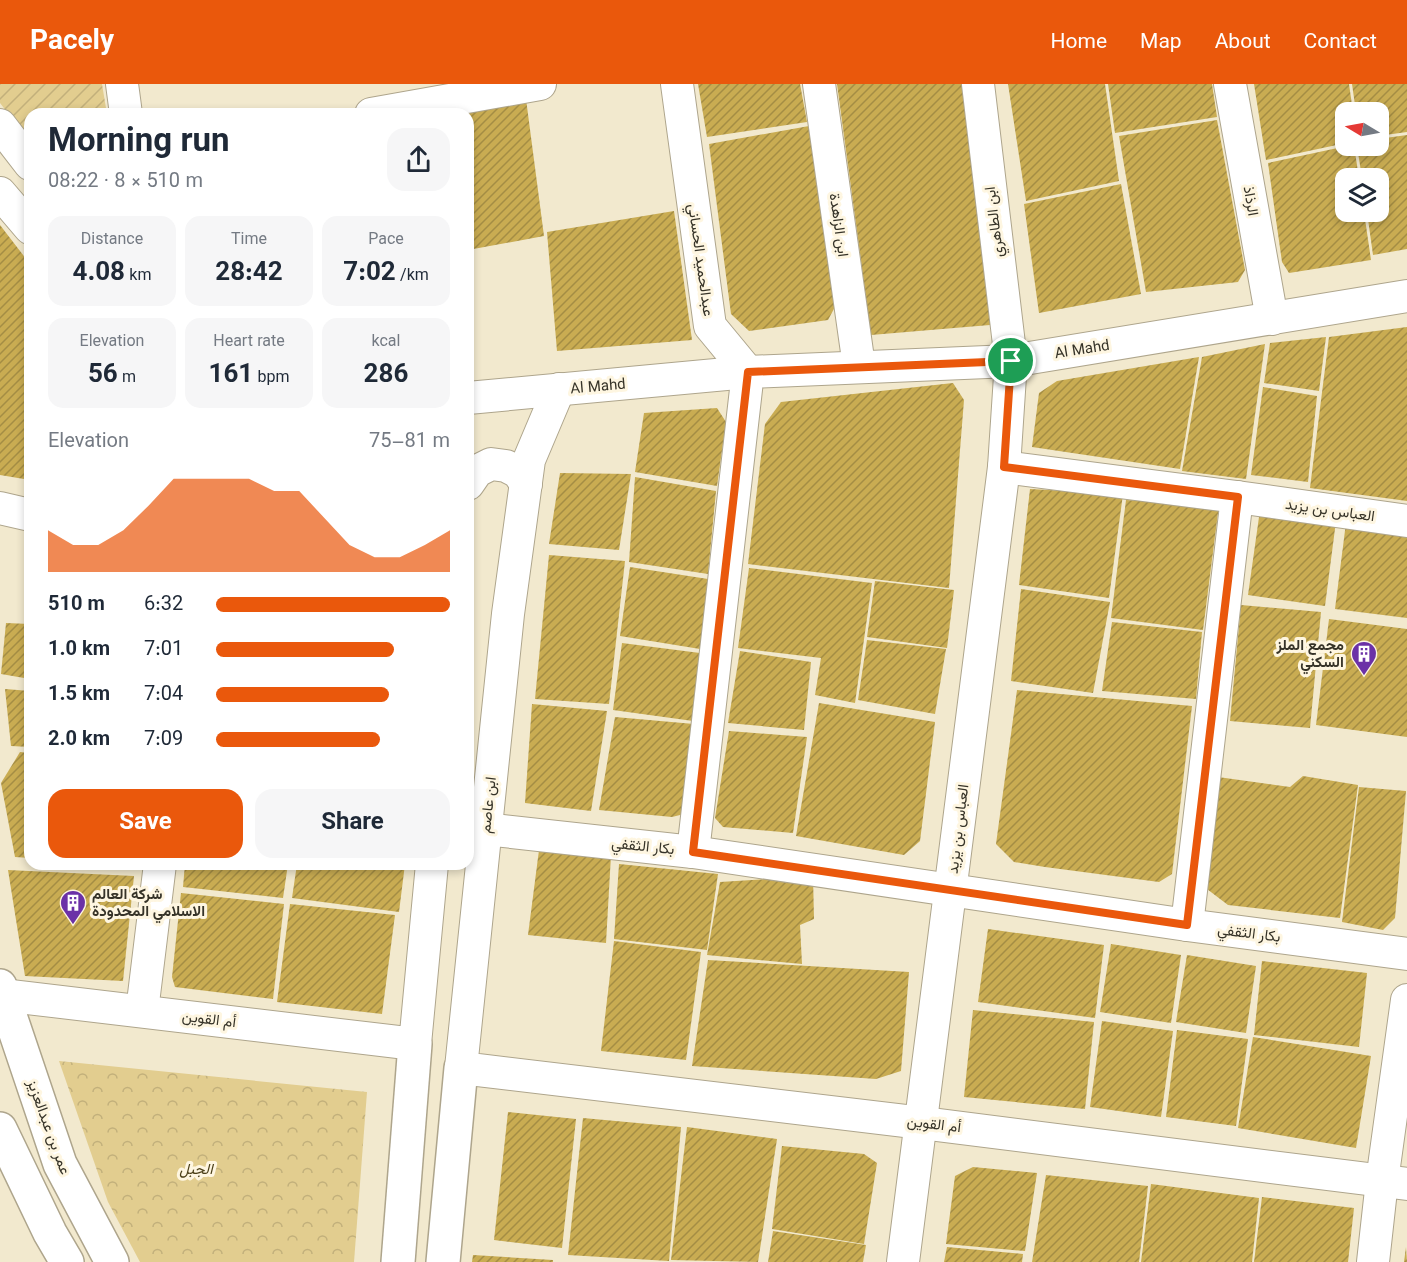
<!DOCTYPE html>
<html lang="en">
<head>
<meta charset="utf-8">
<style>
	body { margin:0; font-family:Georgia,Vazirmatn,serif; background:#f6f6f7; color:#1f2937; height:100vh; display:flex; flex-direction:column; font-size:22px; white-space:nowrap }
	* { box-sizing:border-box; margin:0 }
	p { font-size:20px; color:#747a83 }
	.icon { flex:none; width:33px; height:33px; fill:none; stroke:currentColor; stroke-width:2; stroke-linecap:round; stroke-linejoin:round }
	.map { position:relative; flex:1; overflow:hidden }
	.drawer { position:absolute; left:24px; top:24px; width:450px; height:762px; display:flex; flex-direction:column; background:#fff; border-radius:18px; box-shadow:0 3px 9px #0003 }
	.drawer>* { flex:none }
	.needle { width:39px; rotate:280deg }
	.tools { position:absolute; left:1335px; top:18px; display:grid; gap:12px }
	.tools a { display:grid; place-items:center; width:54px; height:54px; border-radius:12px; background:#fff; box-shadow:0 3px 9px #0003; font-size:30px }
	.pin { position:absolute; display:grid; place-items:center; width:51px; height:51px; color:#fff; margin:-26px; border:3px solid #fff; border-radius:50%; box-shadow:0 2px 6px #0007 }
	.round { display:grid; place-items:center; flex:none; width:63px; height:63px; border-radius:18px; background:#f6f6f7 }
	.summary { display:flex; align-items:center; justify-content:space-between; height:102px; padding:0 24px }
	h1 { font-size:33px; font-weight:700; line-height:45px }
	.stats { display:grid; grid-template-columns:repeat(3,1fr); gap:9px; height:102px; padding:6px 24px }
	.stats div { display:grid; align-content:center; border-radius:15px; background:#f6f6f7; text-align:center }
	.stats b { font-size:26px; font-weight:700 }
	.stats small { font-size:16px; font-weight:400 }
	.stats p { font-size:16px }
	.chart { height:168px; padding:12px 24px }
	.chart p { display:flex; justify-content:space-between }
	.chart svg { width:100%; height:108px; margin-top:6px; fill:#ea580c; opacity:.7 }
	.button { display:flex; gap:12px; margin-top:auto; padding:12px 24px }
	.button a { flex:1; height:69px; border-radius:18px; background:#ea580c; color:#fff; font-size:24px; font-weight:700; line-height:69px; text-align:center }
	.button a+a { background:#f6f6f7; color:#1f2937 }
	ul { padding:0 24px; list-style:none; font-size:20px }
	li { display:grid; grid-template-columns:96px 72px 1fr; align-items:center; height:45px }
	li i { height:15px; border-radius:8px; background:#ea580c }
	header { display:flex; align-items:center; gap:36px; box-sizing:border-box; height:84px; padding:0 30px; background:#ea580c; color:#fff }
	header strong { font-size:28px }
	nav { display:flex; gap:33px; margin-inline-start:auto; font-size:21px }
	.map>svg:first-child { display:block }
	.park { fill:url(#park-crowns) }
	.garden { fill:url(#garden-furrows) }
	.building { fill:url(#building-hatch) }
	.lines { fill:none; stroke-linecap:round; stroke-linejoin:round }
	.street-casing { stroke:#aea58c; stroke-width:34 }
	.secondary-casing { stroke:#aea58c; stroke-width:36 }
	.street { stroke:#fff; stroke-width:32 }
	.secondary { stroke:#fff; stroke-width:33 }
	.route-casing { stroke:#fff; stroke-width:12 }
	.route { stroke:#ea580c; stroke-width:8 }
	.labels { text-anchor:middle; stroke-width:6; stroke-linejoin:round; paint-order:stroke }
	.street-label { font-size:15px; fill:#363328; stroke:#fef6e1 }
	.poi-label { font-size:15px; font-weight:bold; fill:#363328; stroke:#fef6e1; text-anchor:end }
	.park-label { font-size:15px; font-style:italic; fill:#4b3f18; stroke:#fef6e1 }
</style>
</head>
<body>
<header>
<strong>Pacely</strong>
<nav><a>Home</a><a>Map</a><a>About</a><a>Contact</a></nav>
</header>
<div class="map">
<svg width="1407" height="1178" viewBox="0 0 1407 1178">
	<defs>
		<pattern id="park-crowns" width="20" height="18" patternUnits="userSpaceOnUse" patternTransform="scale(1.5)"><rect width="20" height="18" fill="#e2cd8f"/><path d="M2 6a3 3 0 1 1 6 0M12 15a3 3 0 1 1 6 0" fill="none" stroke="#c2b07b"/></pattern>
		<pattern id="garden-furrows" width="10" height="10" patternUnits="userSpaceOnUse" patternTransform="scale(1.5)"><rect width="10" height="10" fill="#e2cd8f"/><path d="M-1 1l2-2M0 10L10 0M9 11l2-2" fill="none" stroke="#c2b07b"/></pattern>
		<pattern id="building-hatch" width="6" height="6" patternUnits="userSpaceOnUse" patternTransform="scale(1.5)"><rect width="6" height="6" fill="#c9ac52"/><path d="M-1 1l2-2M0 6l6-6M5 7l2-2" fill="none" stroke="#a48d44"/></pattern>
	</defs>
	<rect width="100%" height="100%" fill="#f2e9ce"/>
	<!-- park -->
	<path class="park" d="M59,977l308,31 -13,170h-214l-32,-60z"/>
	<!-- garden -->
	<path class="garden" d="M0,0h102l5,30h-77v28l-30,-39z"/>
	<!-- building -->
	<g class="building">
		<path d="M698,0h102l7,38 -100,15z"/>
		<path d="M837,0h127l36,226 -10,15 -119,10z"/>
		<path d="M1008,0h97l14,97 -93,20z"/>
		<path d="M1108,0h104l5,33 -102,16z"/>
		<path d="M1254,0h95l4,28h-7v31l-80,17z"/>
		<path d="M1352,0h55v48l-29,4v-24h-22z"/>
		<path d="M526,15l18,137 -76,14v-136h-18z"/>
		<path d="M1217,36l28,150 -7,12 -92,10 -27,-156z"/>
		<path d="M809,42l27,179 -8,15 -79,11 -18,-17 -22,-170z"/>
		<path d="M1407,51v114l-34,6 -6,-43h11v-34h-16l-5,-32h21v-7z"/>
		<path d="M1347,62h7l5,32h-13v34h18l7,48 -82,13 -7,-11 -14,-99z"/>
		<path d="M1121,100l20,110 -102,19 -15,-109z"/>
		<path d="M674,127l18,129 -135,11 -10,-119z"/>
		<path d="M0,141l30,39v216l-30,-5z"/>
		<path d="M1407,243v174l-97,-13 19,-151z"/>
		<path d="M1326,253l-7,54 -55,-8 6,-40z"/>
		<path d="M1265,260l-19,135 -64,-8 20,-114z"/>
		<path d="M1199,273l-19,112 -148,-22 7,-54 18,-12z"/>
		<path d="M953,299l11,17 -15,188 -201,-24 17,-140 16,-22z"/>
		<path d="M1263,303l54,9 -9,86 -57,-7z"/>
		<path d="M717,324l9,14 -9,64 -82,-14 9,-59z"/>
		<path d="M560,389l71,1 -12,76 -70,-6z"/>
		<path d="M635,393l81,14 -8,83 -79,-12z"/>
		<path d="M1030,405l93,5 -14,104 -90,-13z"/>
		<path d="M1126,416l93,5 -16,125 -92,-12z"/>
		<path d="M1260,426l76,11 -11,85 -77,-11z"/>
		<path d="M1347,431l60,8v95l-72,-9z"/>
		<path d="M549,471l76,6 -16,143 -74,-5z"/>
		<path d="M630,483l78,12 -8,70 -80,-13z"/>
		<path d="M749,484l123,15 -17,120 -40,-8 6,-37 -83,-10z"/>
		<path d="M875,497l79,9 -7,58 -80,-11z"/>
		<path d="M1021,505l89,13 -17,91 -82,-12z"/>
		<path d="M1241,521l80,7 -11,116 -80,-7z"/>
		<path d="M1329,535l78,10v108l-91,-12z"/>
		<path d="M1112,538l90,10 -6,67 -94,-8z"/>
		<path d="M6,539l24,1v55l-29,-5z"/>
		<path d="M867,556l79,9 -11,65 -77,-14z"/>
		<path d="M622,559l78,10 -7,68 -80,-11z"/>
		<path d="M740,567l71,11 -7,68 -76,-7z"/>
		<path d="M5,605l25,2v56l-19,-1z"/>
		<path d="M1017,606l175,16 -20,168 -13,8 -114,-15 -31,-5 -18,-18z"/>
		<path d="M819,619l116,19 -15,119 -16,14 -108,-19z"/>
		<path d="M532,620l75,7 -16,100 -66,-8z"/>
		<path d="M615,633l79,7 -10,90 -12,3 -73,-7z"/>
		<path d="M729,647l78,6 -14,96 -70,-6 -8,-9z"/>
		<path d="M20,668l10,1v105l-15,-1 -14,-74z"/>
		<path d="M1303,692l55,9 -18,133 -112,-13 -25,-19 15,-109 72,10z"/>
		<path d="M1359,703l47,4 -11,127 -12,12 -41,-8z"/>
		<path d="M539,766l72,5 -5,88 -78,-8z"/>
		<path d="M98,780h49v6l-49,-4z"/>
		<path d="M185,780h103l-5,34 -100,-11z"/>
		<path d="M297,780h108l-6,48 -107,-14z"/>
		<path d="M619,780l99,10 -11,76 -93,-11z"/>
		<path d="M8,786l126,6 -11,105 -98,-5z"/>
		<path d="M813,792l1,43 -14,6 2,39 -95,-9 13,-73z"/>
		<path d="M181,809l103,11 -11,95 -98,-12 -3,-10z"/>
		<path d="M290,820l105,11 -13,99 -105,-12z"/>
		<path d="M988,845l116,16 -9,73 -117,-16z"/>
		<path d="M614,857l87,11 -15,108 -85,-9z"/>
		<path d="M1111,860l70,11 -10,68 -71,-11z"/>
		<path d="M1187,871l69,11 -10,67 -70,-11z"/>
		<path d="M708,876l201,12 -8,99 -25,8 -184,-13z"/>
		<path d="M1262,877l105,12 -8,74 -105,-12z"/>
		<path d="M973,926l121,12 -9,87 -121,-12z"/>
		<path d="M1102,937l71,10 -12,86 -71,-10z"/>
		<path d="M1177,946l71,9 -12,87 -70,-9z"/>
		<path d="M1253,953l118,19 -15,92 -118,-20z"/>
		<path d="M508,1028l68,7 -14,129 -68,-8z"/>
		<path d="M583,1034l98,9 -12,134 -101,-6z"/>
		<path d="M687,1043l90,12 -19,123 -87,-2z"/>
		<path d="M782,1062l82,8 13,9 -13,81 -92,-15z"/>
		<path d="M973,1083l64,6 -12,78 -79,-7 9,-68z"/>
		<path d="M1046,1091l102,11 -9,76h-107z"/>
		<path d="M1151,1100l108,14 -7,64h-111z"/>
		<path d="M1262,1113l92,11 -6,54h-94z"/>
		<path d="M773,1147l93,14 -3,17h-95z"/>
		<path d="M947,1163l76,7 -1,8h-78z"/>
		<path d="M1406,1163l1,15h-3z"/>
		<path d="M473,1171l80,5v2h-81z"/>
	</g>
	<g class="lines">
		<defs>
			<g id="street">
				<path d="M122,0l4,30"/>
				<path d="M677,0l33,242 38,46 -55,480"/>
				<path d="M819,0l40,282"/>
				<path d="M1230,0l42,235"/>
				<path d="M371,30l169,-30"/>
				<path d="M0,41l30,39"/>
				<path d="M0,109l30,35"/>
				<path d="M559,305l-30,71 -21,154 -47,454 461,55 485,61"/>
				<path d="M468,314l280,-26 263,-11 396,-65"/>
				<path d="M1004,383l233,30 170,24"/>
				<path d="M468,400l9,-13 14,-7 15,2 12,6 8,12"/>
				<path d="M0,424l30,7"/>
				<path d="M485,745l208,23 494,73 220,29"/>
				<path d="M1187,841l50,-428"/>
				<path d="M2,911l413,49 17,-180"/>
				<path d="M142,927l18,-147"/>
				<path d="M903,1178l101,-795 7,-106 -33,-277"/>
				<path d="M1373,1178l9,-81 25,-181"/>
			</g>
			<g id="secondary">
				<path d="M0,902l60,178 52,98"/>
				<path d="M0,1045l50,104 17,29"/>
				<path d="M398,1178l17,-218"/>
				<path d="M443,1178l18,-194"/>
			</g>
		</defs>
		<!-- street casing -->
		<use href="#street" class="street-casing"/>
		<!-- secondary casing -->
		<use href="#secondary" class="secondary-casing"/>
		<!-- street -->
		<use href="#street" class="street"/>
		<!-- secondary -->
		<use href="#secondary" class="secondary"/>
	</g>
	<g class="lines">
		<defs>
			<path id="route" d="M1011,277l-7,106 234,30 -51,428 -494,-73 55,-480z"/>
		</defs>
		<!-- route casing -->
		<use href="#route" class="route-casing"/>
		<!-- route -->
		<use href="#route" class="route"/>
	</g>
	<!-- icons -->
	<defs>
		<symbol id="building-pin" viewBox="-11 -11 22 30"><path d="M0 17L-7.5 6A9.5 9.5 0 1 1 7.5 6Z" fill="#6b31a7" stroke="#fef6e1"/><path d="M-4-6H4V6H1V3H-1V6H-4ZM-2.5-4.3h1.7v1.8h-1.7ZM.8-4.3h1.7v1.8H.8ZM-2.5-1h1.7V.8h-1.7ZM.8-1h1.7V.8H.8Z" fill="#fff"/></symbol>
	</defs>
	<g fill-rule="evenodd">
		<use href="#building-pin" x="1349" y="555" width="30" height="40"/>
		<use href="#building-pin" x="58" y="804" width="30" height="40"/>
	</g>
	<g class="labels">
		<!-- street labels -->
		<g class="street-label">
			<text transform="translate(1251 117) rotate(80)" y="5">الرذاذ</text>
			<text transform="translate(994 138) rotate(-97)" y="5">ابن الطاهري</text>
			<text transform="translate(839 141) rotate(82)" y="5">ابن الزاهدة</text>
			<text transform="translate(701 176) rotate(82)" y="5">عبدالحميد الحساني</text>
			<text transform="translate(1082 265) rotate(-9)" y="5">Al Mahd</text>
			<text transform="translate(598 302) rotate(-5)" y="5">Al Mahd</text>
			<text transform="translate(1330 426) rotate(8)" y="5">العباس بن يزيد</text>
			<text transform="translate(488 721) rotate(-84)" y="5">ابن عاصم</text>
			<text transform="translate(958 745) rotate(-83)" y="5">العباس بن يزيد</text>
			<text transform="translate(643 762) rotate(6)" y="5">بكار الثقفي</text>
			<text transform="translate(1249 849) rotate(7)" y="5">بكار الثقفي</text>
			<text transform="translate(209 935) rotate(7)" y="5">أم القوين</text>
			<text transform="translate(934 1040) rotate(7)" y="5">أم القوين</text>
			<text transform="translate(49 1043) rotate(70)" y="5">عمر بن عبدالعزيز</text>
		</g>
		<!-- poi labels -->
		<g class="poi-label">
			<text x="1344" y="566">مجمع الملز<tspan x="1344" dy="17">السكني</tspan></text>
			<text x="92" y="815" text-anchor="start">شركة العالم<tspan x="92" dy="17">الاسلامي المحدودة</tspan></text>
		</g>
		<!-- park labels -->
		<g class="park-label">
			<text x="196" y="1090">الجبل</text>
		</g>
	</g>
</svg>
<div class="tools">
<a><svg class="needle" viewBox="-14 -14 28 28"><path d="M0-13l5 13h-10z" fill="#e53935"/><path d="M0 13l5-13h-10z" fill="#747a83"/></svg></a>
<a><svg class="icon" aria-label="layers" viewBox="0 0 24 24"><path d="M12 4l9 5-9 5-9-5zM3 14l9 5 9-5"/></svg></a>
</div>
<div class="pin" style="left:1011px;top:277px;background:#1e9e55"><svg class="icon" aria-label="arrive" viewBox="0 0 24 24"><path d="M6 21V4h12l-3 4 3 4H6"/></svg></div>
<section class="drawer">
<div class="summary"><div><h1>Morning run</h1><p>08:22 · 8 × 510 m</p></div><a class="round"><svg class="icon" aria-label="share" viewBox="0 0 24 24"><path d="M12 15V3M7 8l5-5 5 5M5 13v7h14v-7"/></svg></a></div>
<div class="stats">
<div><p>Distance</p><b>4.08<small> km</small></b></div>
<div><p>Time</p><b>28:42</b></div>
<div><p>Pace</p><b>7:02<small> /km</small></b></div>
</div>
<div class="stats">
<div><p>Elevation</p><b>56<small> m</small></b></div>
<div><p>Heart rate</p><b>161<small> bpm</small></b></div>
<div><p>kcal</p><b>286</b></div>
</div>
<div class="chart"><p><span>Elevation</span>75–81 m</p>
<svg viewBox="0 0 160 44" preserveAspectRatio="none"><path d="M0 44V27L10 33L20 33L30 27L40 17L50 6L60 6L70 6L80 6L90 11L100 11L110 22L120 33L130 38L140 38L150 33L160 27V44z"/></svg>
</div>
<ul>
<li><b>510 m</b>6:32<i style="width:100%"></i></li>
<li><b>1.0 km</b>7:01<i style="width:76%"></i></li>
<li><b>1.5 km</b>7:04<i style="width:74%"></i></li>
<li><b>2.0 km</b>7:09<i style="width:70%"></i></li>
</ul>
<div class="button"><a>Save</a><a>Share</a></div>
</section>
</div>
</body>
</html>
